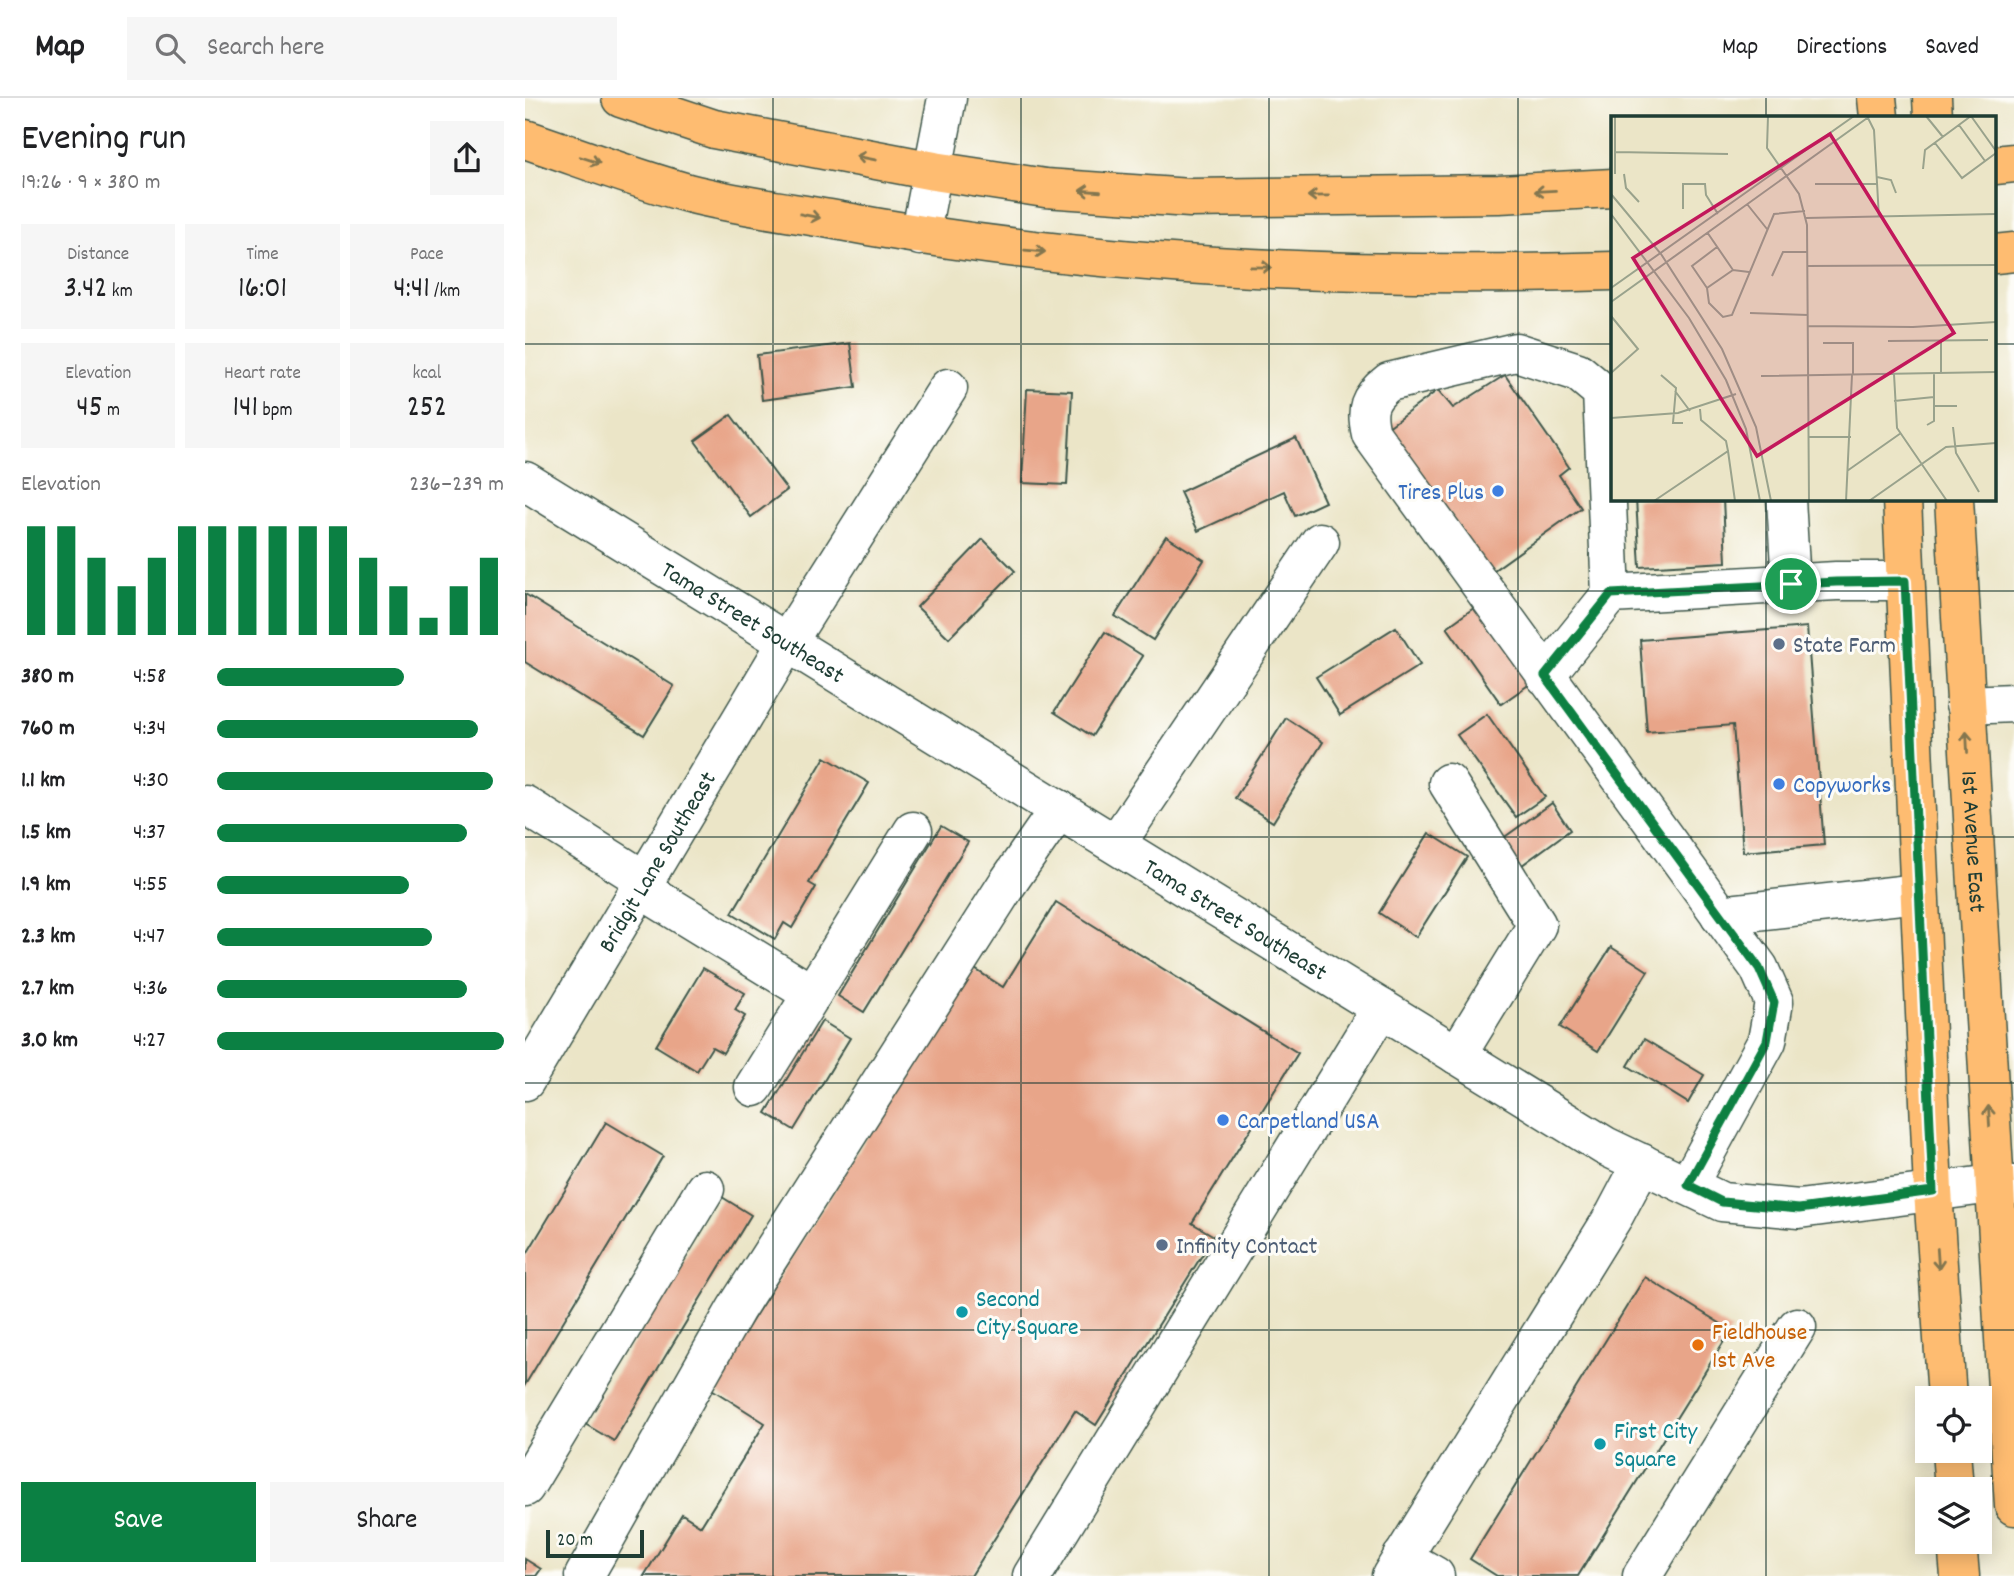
<!DOCTYPE html>
<html lang="en">
<head>
<meta charset="utf-8">
<style>
	body { margin:0; font-family:Dekko,sans-serif; background:#f6f6f6; color:#202124; height:100vh; display:flex; flex-direction:column; font-size:26px; white-space:nowrap }
	* { box-sizing:border-box; margin:0 }
	p { font-size:23px; color:#757577 }
	.icon { flex:none; width:38px; height:38px; fill:none; stroke:currentColor; stroke-width:2; stroke-linecap:round; stroke-linejoin:round }
	.map { position:relative; flex:1; overflow:hidden }
	.panel { display:flex; flex-direction:column; background:#fff; width:525px }
	.panel>* { flex:none }
	.fabs { position:absolute; left:1390px; top:1288px; display:grid; gap:14px }
	.fabs a { display:grid; place-items:center; width:77px; height:77px; border-radius:0px; background:#fff; box-shadow:0 4px 18px #0003; font-size:35px }
	.scale { position:absolute; left:21px; bottom:18px; width:98px; box-sizing:border-box; padding-left:7px; border:4px solid #1f3d34; border-top:0; font-size:19px; line-height:24px; white-space:nowrap; color:#1f3d34; -webkit-text-stroke:5px #fdfcf7; paint-order:stroke }
	.pin { position:absolute; display:grid; place-items:center; width:60px; height:60px; color:#fff; margin:-30px; border:4px solid #fff; border-radius:50%; box-shadow:0 2px 7px #0007 }
	.round { display:grid; place-items:center; flex:none; width:74px; height:74px; border-radius:0px; background:#f6f6f6 }
	.summary { display:flex; align-items:center; justify-content:space-between; height:119px; padding:0 21px }
	h1 { font-size:38px; font-weight:600; line-height:52px }
	.metrics { display:grid; grid-template-columns:repeat(3,1fr); gap:10px; height:119px; padding:7px 21px }
	.metrics div { display:grid; align-content:center; border-radius:0px; background:#f6f6f6; text-align:center }
	.metrics b { font-size:30px; font-weight:600 }
	.metrics small { font-size:19px; font-weight:400 }
	.metrics p { font-size:19px }
	.chart { height:196px; padding:14px 21px }
	.chart p { display:flex; justify-content:space-between }
	.chart svg { width:100%; height:126px; margin-top:7px; stroke:#0b8043; stroke-width:6 }
	.cta { display:flex; gap:14px; margin-top:auto; padding:14px 21px }
	.cta a { flex:1; height:80px; border-radius:0px; background:#0b8043; color:#fff; font-size:28px; font-weight:600; line-height:80px; text-align:center }
	.cta a+a { background:#f6f6f6; color:#202124 }
	ul { padding:0 21px; list-style:none; font-size:23px }
	li { display:grid; grid-template-columns:112px 84px 1fr; align-items:center; height:52px }
	li i { height:18px; border-radius:9px; background:#0b8043 }
	header { display:flex; align-items:center; gap:42px; box-sizing:border-box; height:98px; padding:0 35px; background:#fff; border-bottom:2px solid #e0e0e0 }
	header strong { font-size:33px }
	nav { display:flex; gap:38px; margin-inline-start:auto; font-size:24px }
	.search { width:490px; height:63px; background:#f6f6f6; display:flex; align-items:center; gap:18px; box-sizing:border-box; padding:0 24px; border-radius:0px; color:#757577; font-size:26px }
	main { display:flex; flex:1; min-height:0 }
	.map>svg:first-child { display:block }
	.building { fill:#e8a589 }
	.lines { fill:none; stroke-linecap:round; stroke-linejoin:round }
	.minor-casing { stroke:#3e564a; stroke-width:41 }
	.major-casing { stroke:#3e564a; stroke-width:41 }
	.highway-casing { stroke:#3e564a; stroke-width:41 }
	.minor { stroke:#fff; stroke-width:38 }
	.major { stroke:#febc71; stroke-width:38 }
	.highway { stroke:#febc71; stroke-width:38 }
	.oneway { stroke:#83764f }
	.route-casing { stroke:#fff; stroke-width:14 }
	.route { stroke:#0b8043; stroke-width:9 }
	.grid { fill:none; stroke:#1f3d34; stroke-width:2; stroke-opacity:0.55 }
	.shop-dot { fill:#3f7fe0; stroke:#fdfcf7; stroke-width:2.5 }
	.service-dot { fill:#5c6f8a; stroke:#fdfcf7; stroke-width:2.5 }
	.culture-dot { fill:#0f9aa8; stroke:#fdfcf7; stroke-width:2.5 }
	.food-dot { fill:#e8710a; stroke:#fdfcf7; stroke-width:2.5 }
	.labels { text-anchor:middle; stroke-width:6; stroke-linejoin:round; paint-order:stroke }
	.shop-label { font-size:24px; fill:#366cbe; stroke:#fdfcf7; text-anchor:start }
	.street-label { font-size:24px; fill:#1f3d34; stroke:#fdfcf7 }
	.service-label { font-size:24px; fill:#4e5e75; stroke:#fdfcf7; text-anchor:start }
	.culture-label { font-size:24px; fill:#0d838f; stroke:#fdfcf7; text-anchor:start }
	.food-label { font-size:24px; fill:#c56008; stroke:#fdfcf7; text-anchor:start }
	.inset-road { fill:none; stroke:#99a28c; stroke-width:2 }
	.view { fill:#c2185b; fill-opacity:0.15; stroke:#c2185b; stroke-width:3.5 }
	.inset-edge { fill:none; stroke:#1f3d34; stroke-width:3.5 }
</style>
</head>
<body>
<header>
<strong>Map</strong>
<div class="search"><svg class="icon" aria-label="search" viewBox="0 0 24 24"><circle cx="10" cy="10" r="6"/><path d="M15 15l6 6"/></svg>Search here</div>
<nav><a>Map</a><a>Directions</a><a>Saved</a></nav>
</header>
<main>
<section class="panel">
<div class="summary"><div><h1>Evening run</h1><p>19:26 · 9 × 380 m</p></div><a class="round"><svg class="icon" aria-label="share" viewBox="0 0 24 24"><path d="M12 15V3M7 8l5-5 5 5M5 13v7h14v-7"/></svg></a></div>
<div class="metrics">
<div><p>Distance</p><b>3.42<small> km</small></b></div>
<div><p>Time</p><b>16:01</b></div>
<div><p>Pace</p><b>4:41<small> /km</small></b></div>
</div>
<div class="metrics">
<div><p>Elevation</p><b>45<small> m</small></b></div>
<div><p>Heart rate</p><b>141<small> bpm</small></b></div>
<div><p>kcal</p><b>252</b></div>
</div>
<div class="chart"><p><span>Elevation</span>236–239 m</p>
<svg viewBox="0 0 160 44" preserveAspectRatio="none"><path d="M5 44V6M15 44V6M25 44V17M35 44V27M45 44V17M55 44V6M65 44V6M75 44V6M85 44V6M95 44V6M105 44V6M115 44V17M125 44V27M135 44V38M145 44V27M155 44V17"/></svg>
</div>
<ul>
<li><b>380 m</b>4:58<i style="width:65%"></i></li>
<li><b>760 m</b>4:34<i style="width:91%"></i></li>
<li><b>1.1 km</b>4:30<i style="width:96%"></i></li>
<li><b>1.5 km</b>4:37<i style="width:87%"></i></li>
<li><b>1.9 km</b>4:55<i style="width:67%"></i></li>
<li><b>2.3 km</b>4:47<i style="width:75%"></i></li>
<li><b>2.7 km</b>4:36<i style="width:87%"></i></li>
<li><b>3.0 km</b>4:27<i style="width:100%"></i></li>
</ul>
<div class="cta"><a>Save</a><a>Share</a></div>
</section>
<div class="map">
<svg width="1489" height="1478" viewBox="0 0 1489 1478">
	<rect width="100%" height="100%" fill="#fdfcf7"/>
	<filter id="ink" filterUnits="userSpaceOnUse"><feTurbulence type="fractalNoise" baseFrequency=".0143" numOctaves="2"/><feDisplacementMap in="SourceGraphic" scale="14" xChannelSelector="R" yChannelSelector="G"/><feConvolveMatrix kernelMatrix="1 2 1 2 8 2 1 2 1" color-interpolation-filters="sRGB"/></filter>
	<filter id="wash" filterUnits="userSpaceOnUse"><feTurbulence type="fractalNoise" baseFrequency=".00686" numOctaves="4" result="noise"/><feDisplacementMap in="SourceGraphic" scale="28" xChannelSelector="R" yChannelSelector="G"/><feGaussianBlur stdDeviation="1.57" result="paint"/><feColorMatrix in="noise" values="0 0 0 0 0 0 0 0 0 0 0 0 0 0 0 0 0 1.4 0 .05"/><feComposite in="paint" operator="in"/></filter>
	<g filter="url(#wash)">
		<rect width="100%" height="100%" fill="#ebe5c7"/>
		<g id="blocks">
			<!-- building -->
			<g class="building">
				<path d="M325,245l6,44 -94,13 -5,-45z"/>
				<path d="M980,277l64,92 -10,8 22,33 -94,67 -104,-144 55,-41 15,18z"/>
				<path d="M502,291l45,2 -5,94 -45,-2z"/>
				<path d="M206,317l56,75 -36,27 -56,-76z"/>
				<path d="M771,340l29,64 -30,14 -11,-25 -86,40 -18,-39z"/>
				<path d="M1111,401h87l3,63 -86,5z"/>
				<path d="M641,438l38,24 -51,80 -38,-24z"/>
				<path d="M458,441l32,32 -66,67 -32,-31z"/>
				<path d="M0,496l149,92 -30,49 -119,-73z"/>
				<path d="M953,507l62,72 -39,27 -54,-77z"/>
				<path d="M871,529l24,38 -80,50 -24,-38z"/>
				<path d="M1282,529l17,218 -81,7 -10,-127 -86,7 -7,-92z"/>
				<path d="M580,534l38,24 -51,80 -38,-24z"/>
				<path d="M962,616l58,83 -29,20 -59,-82z"/>
				<path d="M761,620l37,24 -50,80 -38,-24z"/>
				<path d="M300,659l44,26 -60,100 7,4 -24,41 -8,-5 -9,16 -43,-26z"/>
				<path d="M1027,705l18,27 -56,41 -19,-27z"/>
				<path d="M416,728l27,16 -104,170 -26,-16z"/>
				<path d="M904,735l38,24 -51,80 -37,-24z"/>
				<path d="M531,804l242,151 -106,170 22,13 -118,189 -21,-14 -104,165h-327l38,-62 19,12 64,-103 -55,-35 263,-420 30,19z"/>
				<path d="M1086,849l37,24 -50,80 -38,-24z"/>
				<path d="M178,870l42,25 -10,17 10,6 -22,37 -11,-6 -15,24 -41,-25z"/>
				<path d="M297,923l28,17 -56,92 -28,-17z"/>
				<path d="M1119,941l60,36 -16,28 -60,-37z"/>
				<path d="M81,1024l57,34 -138,229v-128z"/>
				<path d="M197,1099l29,18 -137,226 -29,-17z"/>
				<path d="M1120,1179l86,53 -153,246h-81l-27,-17z"/>
				<path d="M0,1461l16,10 -5,7h-11z"/>
			</g>
		</g>
	</g>
	<g filter="url(#ink)">
		<use href="#blocks" fill-opacity="0" stroke="#3e564a" stroke-width="2"/>
		<g class="lines">
			<defs>
				<g id="minor">
					<path d="M395,138l27,-138"/>
					<path id="s1" d="M0,383l1080,665 117,56 77,7 194,-25 21,1"/>
					<path d="M1261,401l5,85"/>
					<path d="M1086,496l225,-13h69"/>
					<path d="M1020,578l66,-82 -9,-202 -24,-20 -62,-20 -127,30c-21,16 -24,27 -18,52l388,534 15,34 -7,39 -79,144"/>
					<path d="M1440,607l49,-2"/>
					<path d="M923,685l89,142 -80,130"/>
					<path d="M0,707l121,76"/>
					<path d="M591,746l204,-302"/>
					<path d="M116,791l171,105 101,-163"/>
					<path d="M1195,817l199,-22"/>
					<path id="s2" d="M0,983l263,-440 160,-253"/>
					<path d="M229,989l58,-93"/>
					<path d="M0,1389l180,-298"/>
					<path d="M877,1459l33,19"/>
					<path d="M59,1478l152,-267 271,-425 52,-75"/>
					<path d="M507,1478l349,-568"/>
					<path d="M866,1478l224,-362 27,-51"/>
					<path d="M1117,1478l155,-249"/>
				</g>
				<g id="major">
					<path d="M1352,0l2,19"/>
					<path d="M1407,0l1,19"/>
					<path d="M1377,401l31,692 14,207"/>
					<path id="s3" d="M1429,401l60,1007"/>
					<path d="M1426,1353l3,38"/>
					<path d="M1432,1444l3,34"/>
				</g>
				<g id="highway">
					<path d="M96,0l93,31 220,42 111,17 145,10 309,-4 114,-6"/>
					<path d="M0,41c54,18 108,39 163,54 46,12 95,18 142,26 257,49 522,60 783,52"/>
					<path d="M1470,67l19,-2"/>
					<path d="M1470,156l19,-2"/>
				</g>
			</defs>
			<!-- minor casing -->
			<use href="#minor" class="minor-casing"/>
			<!-- major casing -->
			<use href="#major" class="major-casing"/>
			<!-- highway casing -->
			<use href="#highway" class="highway-casing"/>
			<!-- minor -->
			<use href="#minor" class="minor"/>
			<!-- major -->
			<use href="#major" class="major"/>
			<!-- highway -->
			<use href="#highway" class="highway"/>
		</g>
		<!-- one-way arrows -->
		<defs><path id="oneway-shaft" d="M-6 0H5M1.5-3L5.5 0L1.5 3" fill="none" stroke-width="1.6" stroke-linecap="round" stroke-linejoin="round" transform="scale(1.75)"/></defs>
		<g class="oneway">
			<use href="#oneway-shaft" transform="translate(341 60) rotate(-169)"/>
			<use href="#oneway-shaft" transform="translate(65 62) rotate(18)"/>
			<use href="#oneway-shaft" transform="translate(565 93) rotate(-176)"/>
			<use href="#oneway-shaft" transform="translate(1020 93) rotate(177)"/>
			<use href="#oneway-shaft" transform="translate(793 98) rotate(179)"/>
			<use href="#oneway-shaft" transform="translate(285 118) rotate(11)"/>
			<use href="#oneway-shaft" transform="translate(510 153) rotate(5)"/>
			<use href="#oneway-shaft" transform="translate(736 169) rotate(1)"/>
			<use href="#oneway-shaft" transform="translate(1442 644) rotate(-93)"/>
			<use href="#oneway-shaft" transform="translate(1464 1018) rotate(-93)"/>
			<use href="#oneway-shaft" transform="translate(1413 1161) rotate(86)"/>
		</g>
	</g>
	<g class="lines" filter="url(#ink)">
		<defs>
			<path id="route" d="M1380,483l28,610 -134,18 -77,-7 -34,-17 79,-144 7,-39 -15,-34 -214,-292 66,-82 225,-12z"/>
		</defs>
		<!-- route casing -->
		<use href="#route" class="route-casing"/>
		<!-- route -->
		<use href="#route" class="route"/>
	</g>
	<!-- grid -->
	<path class="grid" d="M248,0v1478M496,0v1478M744,0v1478M993,0v1478M1241,0v19M0,246h1088M1470,246h19M1241,401v1077M0,493h1489M0,739h1489M0,985h1489M0,1232h1489"/>
	<!-- markers -->
	<g class="shop-dot">
		<circle cx="973" cy="393" r="7"/>
		<circle cx="1254" cy="686" r="7"/>
		<circle cx="698" cy="1022" r="7"/>
	</g>
	<g class="service-dot">
		<circle cx="1254" cy="546" r="7"/>
		<circle cx="637" cy="1147" r="7"/>
	</g>
	<g class="culture-dot">
		<circle cx="437" cy="1214" r="7"/>
		<circle cx="1075" cy="1346" r="7"/>
	</g>
	<circle class="food-dot" cx="1173" cy="1247" r="7"/>
	<g class="labels">
		<!-- shop labels -->
		<g class="shop-label">
			<text x="959" y="401" text-anchor="end">Tires Plus</text>
			<text x="1268" y="694">Copyworks</text>
			<text x="712" y="1030">Carpetland USA</text>
		</g>
		<!-- street labels -->
		<g class="street-label">
			<text dy="8" stroke="none"><textPath href="#s1" startOffset="268">Tama Street Southeast</textPath></text>
			<text dy="8" stroke="none"><textPath href="#s3" startOffset="343">1st Avenue East</textPath></text>
			<text dy="8" stroke="none"><textPath href="#s2" startOffset="256">Bridgit Lane Southeast</textPath></text>
			<text dy="8" stroke="none"><textPath href="#s1" startOffset="835">Tama Street Southeast</textPath></text>
		</g>
		<!-- service labels -->
		<g class="service-label">
			<text x="1268" y="554">State Farm</text>
			<text x="651" y="1155">Infinity Contact</text>
		</g>
		<!-- culture labels -->
		<g class="culture-label">
			<text x="451" y="1208">Second<tspan x="451" dy="28">City Square</tspan></text>
			<text x="1089" y="1340">First City<tspan x="1089" dy="28">Square</tspan></text>
		</g>
		<!-- food labels -->
		<g class="food-label">
			<text x="1187" y="1241">Fieldhouse<tspan x="1187" dy="28">1st Ave</tspan></text>
		</g>
	</g>
	<!-- overview -->
	<g transform="translate(1086 18)">
		<rect width="385" height="385" fill="#ebe5c7"/>
		<path class="inset-road" d="M4,0v58M157,0l-1,32 32,46 8,31 2,276M256,0l7,14 5,88M315,0l17,21M360,0l25,35M348,9l26,36M324,27l27,35 34,-25M4,36l113,2M312,53l2,-19 46,-34M13,58l2,14 13,14M266,61l14,3 5,13M204,68h62M0,78l50,60 61,95 34,78 15,74M136,88l20,25M72,93v-25h22l1,11 12,19M0,98l78,104 37,62 20,49 14,72M195,102l190,-4M96,116l26,38M196,150l189,-1M138,156l-16,-2 -26,18 2,15 14,14 9,-2 42,-101 31,-3M161,160l11,-24h24M0,172l243,-172M96,172l-15,-22 25,-19M0,186l259,-186M139,197l58,2M0,200l27,33 -27,24M197,210l105,1 83,-5M277,225l100,-1M330,225v32M212,227h30v32M283,258l3,54 50,73M323,258v32h23M50,259l15,13 -3,35h10M150,260l235,-4M64,275l15,20M283,285l40,-4M0,302l67,-5 58,-19M316,309l7,-4v-15M342,311l3,26 23,39M198,321h42M117,335l7,50M236,355l54,-38M43,385l74,-50 -2,-10 -25,-21 -1,-11M235,385l6,-126M258,385l77,-54 50,-4"/>
		<path class="view" d="M219,18l124,199 -197,123 -124,-198z"/>
		<rect width="385" height="385" class="inset-edge"/>
	</g>
</svg>
<div class="fabs">
<a><svg class="icon" aria-label="locate" viewBox="0 0 24 24"><circle cx="12" cy="12" r="6"/><path d="M12 2v4M12 18v4M2 12h4M18 12h4"/></svg></a>
<a><svg class="icon" aria-label="layers" viewBox="0 0 24 24"><path d="M12 4l9 5-9 5-9-5zM3 14l9 5 9-5"/></svg></a>
</div>
<div class="scale">20 m</div>
<div class="pin" style="left:1266px;top:486px;background:#1e9e55"><svg class="icon" aria-label="arrive" viewBox="0 0 24 24"><path d="M6 21V4h12l-3 4 3 4H6"/></svg></div>
</div>
</main>
</body>
</html>
